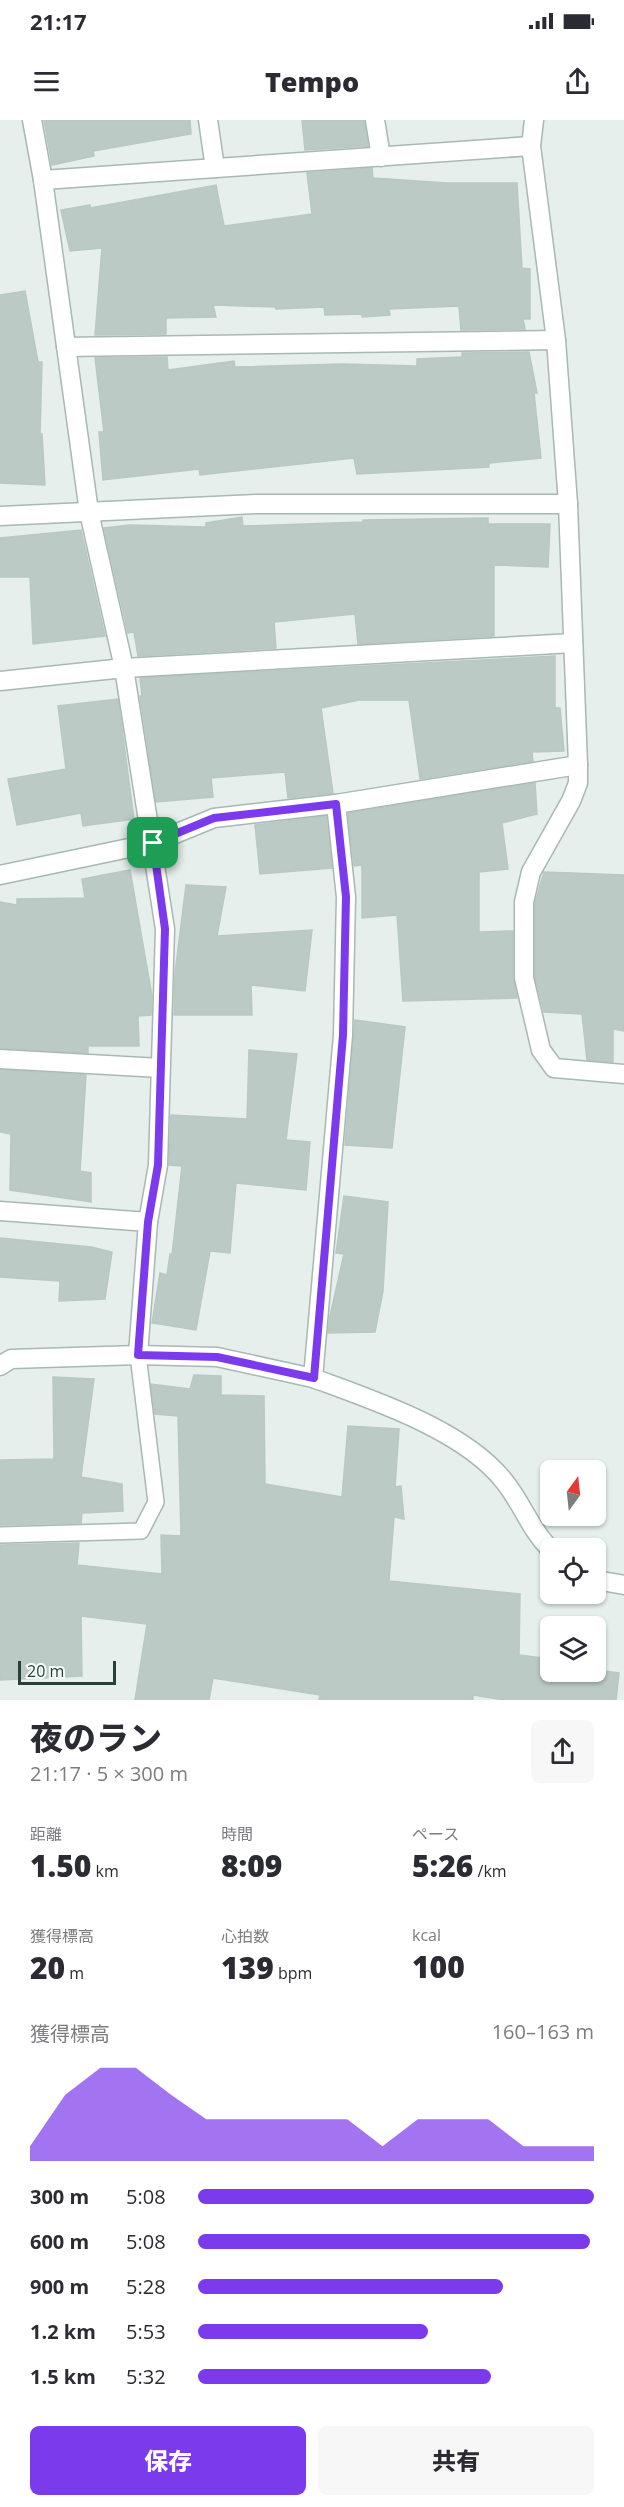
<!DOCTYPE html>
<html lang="ja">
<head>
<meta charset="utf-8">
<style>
	body { margin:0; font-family:"Open Sans","Noto Sans JP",sans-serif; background:#f7f7f7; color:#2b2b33; height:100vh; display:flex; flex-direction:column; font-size:22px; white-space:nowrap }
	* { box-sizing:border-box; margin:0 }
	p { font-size:20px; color:#7c7c81 }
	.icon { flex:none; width:33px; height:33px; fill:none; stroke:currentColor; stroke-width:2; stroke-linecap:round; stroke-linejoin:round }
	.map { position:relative; height:1580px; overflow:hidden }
	.side { display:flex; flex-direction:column; background:#fff; flex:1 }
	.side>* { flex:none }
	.needle { width:39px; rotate:15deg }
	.tools { position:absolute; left:540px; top:1340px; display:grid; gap:12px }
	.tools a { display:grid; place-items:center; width:66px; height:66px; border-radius:9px; background:#fff; box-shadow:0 2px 4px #0004; font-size:30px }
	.scale { position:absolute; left:18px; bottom:15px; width:98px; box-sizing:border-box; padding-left:6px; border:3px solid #24423a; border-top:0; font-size:16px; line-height:21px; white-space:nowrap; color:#24423a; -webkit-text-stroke:4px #f7fbf9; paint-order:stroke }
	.pin { position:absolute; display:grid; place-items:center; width:51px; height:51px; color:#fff; margin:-26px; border-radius:12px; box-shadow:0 3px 9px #0006 }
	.round { display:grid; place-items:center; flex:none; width:63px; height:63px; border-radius:9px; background:#f7f7f7 }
	.summary { display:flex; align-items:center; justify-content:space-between; height:102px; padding:0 30px }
	h1 { font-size:33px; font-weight:800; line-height:45px }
	.figures { display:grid; grid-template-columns:repeat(3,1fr); gap:9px; height:102px; padding:6px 30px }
	.figures div { display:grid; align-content:center }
	.figures b { font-size:30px; font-weight:800 }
	.figures small { font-size:16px; font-weight:400 }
	.figures p { font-size:16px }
	.chart { height:168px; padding:12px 30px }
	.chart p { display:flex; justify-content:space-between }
	.chart svg { width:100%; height:108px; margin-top:6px; fill:#7c3aed; opacity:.7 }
	.primary-button { display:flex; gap:12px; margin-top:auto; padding:12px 30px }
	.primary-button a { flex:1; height:69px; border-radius:9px; background:#7c3aed; color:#fff; font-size:24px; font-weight:800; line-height:69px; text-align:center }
	.primary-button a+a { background:#f7f7f7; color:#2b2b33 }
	ul { padding:0 30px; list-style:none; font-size:20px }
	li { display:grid; grid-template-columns:96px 72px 1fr; align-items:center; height:45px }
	li i { height:15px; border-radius:8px; background:#7c3aed }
	.status { display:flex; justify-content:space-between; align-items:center; height:42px; padding:0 30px; background:#fff; direction:ltr }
	.status svg { height:16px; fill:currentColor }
	header { display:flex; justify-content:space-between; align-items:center; height:78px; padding:0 30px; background:#fff; font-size:27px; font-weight:800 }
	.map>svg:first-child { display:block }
	.building { fill:#bbcac4; stroke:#b8c9c2; stroke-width:1.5 }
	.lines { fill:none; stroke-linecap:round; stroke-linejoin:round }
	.lane-casing { stroke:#a8b8b2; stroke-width:18 }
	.street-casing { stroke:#a8b8b2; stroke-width:21 }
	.lane { stroke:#fff; stroke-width:15 }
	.street { stroke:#fff; stroke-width:18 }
	.route-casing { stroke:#fff; stroke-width:12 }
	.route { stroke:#7c3aed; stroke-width:8 }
</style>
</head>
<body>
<div class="status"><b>21:17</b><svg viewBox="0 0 49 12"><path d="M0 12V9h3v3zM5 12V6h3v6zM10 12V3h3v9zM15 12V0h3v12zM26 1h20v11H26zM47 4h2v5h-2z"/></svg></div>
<header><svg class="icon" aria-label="menu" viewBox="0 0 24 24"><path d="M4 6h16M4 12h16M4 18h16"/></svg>Tempo<svg class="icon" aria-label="share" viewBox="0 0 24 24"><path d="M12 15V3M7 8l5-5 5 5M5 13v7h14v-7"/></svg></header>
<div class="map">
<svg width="624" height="1580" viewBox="0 0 624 1580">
	<rect width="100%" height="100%" fill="#e6efeb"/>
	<!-- building -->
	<g class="building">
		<path d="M44,0h146l1,14 -98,17 1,5 -42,9z"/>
		<path d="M302,0h62l4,26 -63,4z"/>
		<path d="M372,48l1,10 74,5h70l5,85 8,1v50h-7l2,10 -64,1 -2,-24 -70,3 1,6 -28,2v-3l-37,1 -1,-8 -48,2 -1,-2 -62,-2 3,12 -50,1v16l-71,1 7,-87 -32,3 -9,-41 29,-5v3l126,-23 8,41 88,-12 -5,-41z"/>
		<path d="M25,171l13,71h4l-2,72h2l3,51 -45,-2v-188z"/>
		<path d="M529,232l8,41h-3l7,65 -52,5v4l-132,7 -3,-16 -154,17 -1,-6 -96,11 -4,-48h5l-9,-74 72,-1 1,13 66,-9 1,6 107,-3 75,2v-7l45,-2v-4z"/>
		<path d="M242,397l1,9 120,-4v-2l125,-2v6h62l-2,43 -54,-2v71l-136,8 -3,-30 -81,8 2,26 -138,8 -4,-24 -6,1 -24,-105 26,-3 76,2v-4z"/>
		<path d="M81,410l24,106 -72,8 -3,-67h-30v-39z"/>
		<path d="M555,536v52h5l4,43 -32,1 1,9 -113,18 -11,-79h-50l-38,8 12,85 -45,5 -3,-26 -74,6 2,19 -57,5 -16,-106h2l-2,-18z"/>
		<path d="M118,579l16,120 -51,7 -2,-13 -64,12 -9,-46 58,-10 -8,-63z"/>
		<path d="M535,663l2,31 -35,9 6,46 -29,3v60l34,-1v47l4,20 -114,3 -6,-86 -35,3v-53l-8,1 -6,-53z"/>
		<path d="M326,696l6,52 -72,6 -5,-49z"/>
		<path d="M130,750l22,126 -1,19 -13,1 1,30h-51v7l-88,-5v-146l17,3v-6l68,-1 -3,-19z"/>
		<path d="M544,752l80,3v156l-11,-2v33l-26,-2 -5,-46 -38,-2 -9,-35v-74z"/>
		<path d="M186,765l40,2 -9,49 95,-6 -7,61 -54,-6 1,30h-78l1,-42z"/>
		<path d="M355,900l50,7 -13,121 -47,-3z"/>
		<path d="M249,930l48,4 -11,86 24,2 -4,48 -70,-7 -6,70 -20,-2 -14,79 -44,-7 8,-50 7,2 3,-21 2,1 10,-89 -13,-1 2,-50 76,4z"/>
		<path d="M0,950l86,5 -6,96 11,2v29l-81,-12 1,-56 -11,-2z"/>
		<path d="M344,1076l44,6 -5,89 -8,41 -47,1 2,-17 14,-62 -8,-1z"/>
		<path d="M0,1118l91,9 21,5 -7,47 -46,2 1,-20 -60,-4z"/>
		<path d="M194,1255l27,1v19l43,1 1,88 77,13 6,-71 51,3 -4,58 6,-1 3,33 -10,-2 -5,64 131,13 -1,61 31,4v12l46,-1 23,3 -3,27h-112l-31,-5v5h-154l1,-5 -107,-17 -4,22h-74l12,-76 -66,-8 1,60 -82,4v-135l79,-2 -2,22 85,9 -1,-39 20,1 -3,-120 -23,-2 -4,-30 39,5z"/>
		<path d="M53,1257l41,2 -13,98 41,7 1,27 -41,2 -1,10 -81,2v-65l54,-1z"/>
	</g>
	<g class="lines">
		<defs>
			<path id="lane" d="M0,1415l141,-4 15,-29 -18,-147"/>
			<g id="street">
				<path d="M32,0l11,60 46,332 35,156 41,261 -7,236 -10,57 -10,133"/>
				<path d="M208,0l7,48"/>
				<path d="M375,0l6,37"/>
				<path d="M43,60l488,-34"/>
				<path d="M66,227l490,-7"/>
				<path d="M0,396l256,-12h312"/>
				<path d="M0,561l124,-13 449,-25"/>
				<path d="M578,645v18l-7,18 -40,71 -7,30v76l17,72 13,18 70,6"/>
				<path d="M336,684l10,93 -3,138 -30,343c60,22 151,52 191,103 18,22 26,48 46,68"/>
				<path d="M0,755l153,-32 61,-25 122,-14 242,-39 -10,-261 -12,-164 -25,-194 3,-26"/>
				<path d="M0,939l160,9"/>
				<path d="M0,1091l148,11"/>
				<path d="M0,1246l11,-7 127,-4 79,2 96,21"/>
				<path d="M596,1460l28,5"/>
			</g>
		</defs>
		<!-- lane casing -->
		<use href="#lane" class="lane-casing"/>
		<!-- street casing -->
		<use href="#street" class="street-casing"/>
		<!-- lane -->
		<use href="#lane" class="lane"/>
		<!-- street -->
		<use href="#street" class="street"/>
	</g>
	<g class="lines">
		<defs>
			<path id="route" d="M336,684l10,93 -3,138 -29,343 -97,-21 -79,-2 10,-133 10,-57 7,-236 -12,-86 61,-25z"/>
		</defs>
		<!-- route casing -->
		<use href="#route" class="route-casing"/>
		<!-- route -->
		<use href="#route" class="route"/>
	</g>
</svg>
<div class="tools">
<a><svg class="needle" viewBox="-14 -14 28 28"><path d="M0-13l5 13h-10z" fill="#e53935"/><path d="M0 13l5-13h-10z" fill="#7c7c81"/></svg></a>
<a><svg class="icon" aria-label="locate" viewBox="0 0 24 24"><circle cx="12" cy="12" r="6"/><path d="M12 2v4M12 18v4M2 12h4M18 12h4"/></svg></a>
<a><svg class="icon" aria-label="layers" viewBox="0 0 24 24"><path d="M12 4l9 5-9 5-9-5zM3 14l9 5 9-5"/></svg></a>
</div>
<div class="scale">20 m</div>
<div class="pin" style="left:153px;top:723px;background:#1e9e55"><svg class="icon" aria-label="arrive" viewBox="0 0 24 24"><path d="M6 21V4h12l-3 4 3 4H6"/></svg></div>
</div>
<section class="side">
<div class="summary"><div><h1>夜のラン</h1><p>21:17 · 5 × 300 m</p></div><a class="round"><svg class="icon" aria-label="share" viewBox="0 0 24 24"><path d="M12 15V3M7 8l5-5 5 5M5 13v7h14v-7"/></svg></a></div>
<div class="figures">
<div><p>距離</p><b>1.50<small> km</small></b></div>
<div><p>時間</p><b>8:09</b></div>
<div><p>ペース</p><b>5:26<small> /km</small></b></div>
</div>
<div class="figures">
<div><p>獲得標高</p><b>20<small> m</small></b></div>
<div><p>心拍数</p><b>139<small> bpm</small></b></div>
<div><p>kcal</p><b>100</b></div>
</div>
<div class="chart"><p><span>獲得標高</span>160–163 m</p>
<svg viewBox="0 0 160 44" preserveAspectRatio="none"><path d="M0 44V38L10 17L20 6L30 6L40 17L50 27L60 27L70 27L80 27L90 27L100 38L110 27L120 27L130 27L140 38L150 38L160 38V44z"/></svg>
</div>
<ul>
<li><b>300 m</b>5:08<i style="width:100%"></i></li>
<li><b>600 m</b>5:08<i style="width:99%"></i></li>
<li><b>900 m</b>5:28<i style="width:77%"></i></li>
<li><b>1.2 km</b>5:53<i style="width:58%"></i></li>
<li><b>1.5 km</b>5:32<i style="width:74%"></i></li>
</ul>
<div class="primary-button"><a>保存</a><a>共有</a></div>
</section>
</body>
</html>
